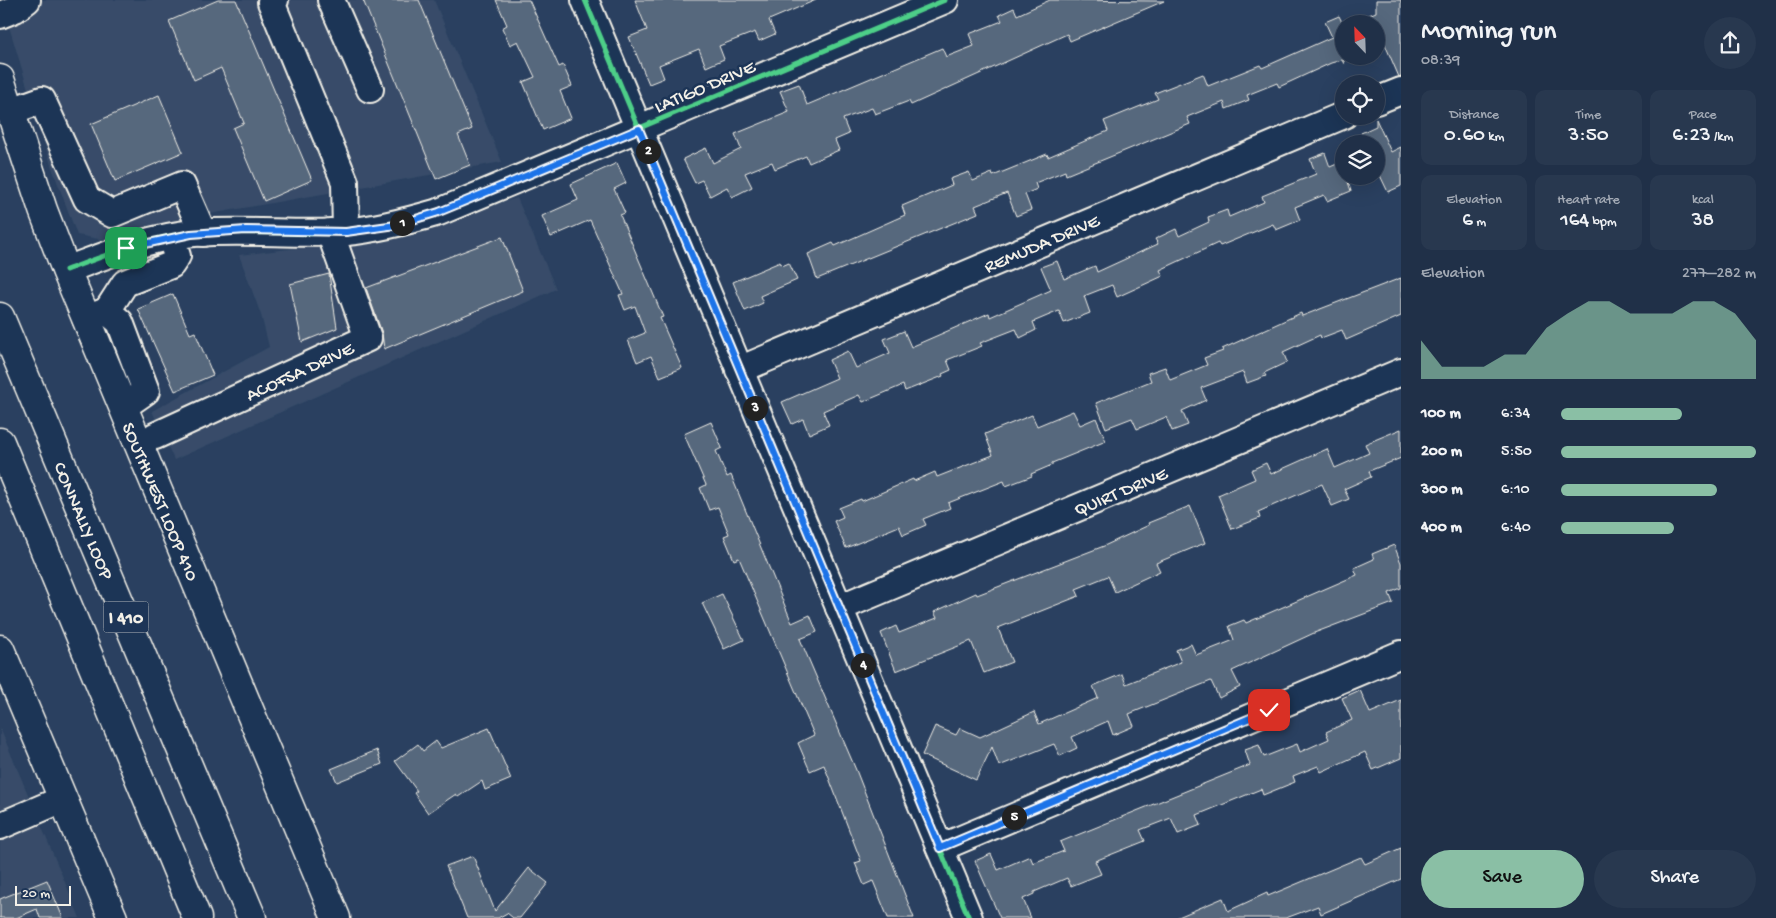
<!DOCTYPE html>
<html lang="en">
<head>
<meta charset="utf-8">
<style>
	body { margin:0; font-family:"Gochi Hand",sans-serif; background:#28384f; color:#f1f3f6; height:100vh; display:flex; flex-direction:column; font-size:19px; white-space:nowrap }
	* { box-sizing:border-box; margin:0 }
	p { font-size:16px; color:#a2a9b4 }
	.icon { flex:none; width:28px; height:28px; fill:none; stroke:currentColor; stroke-width:2; stroke-linecap:round; stroke-linejoin:round }
	.map { position:relative; flex:1; overflow:hidden }
	.details { display:flex; flex-direction:column; background:#203048; width:375px }
	.details>* { flex:none }
	.needle { width:32px; rotate:337deg }
	.fabs { position:absolute; left:1335px; top:15px; display:grid; gap:10px }
	.fabs a { display:grid; place-items:center; width:50px; height:50px; border-radius:50%; background:#203048; box-shadow:0 5px 20px #0002,0 0 0 1px #3d4b60; font-size:25px }
	.scale { position:absolute; left:15px; bottom:12px; width:56px; box-sizing:border-box; padding-left:5px; border:2px solid #f4f1e8; border-top:0; font-size:14px; line-height:18px; white-space:nowrap; color:#f4f1e8; -webkit-text-stroke:4px #1d3557; paint-order:stroke }
	.pin { position:absolute; display:grid; place-items:center; width:42px; height:42px; color:#fff; margin:-21px; border-radius:10px; box-shadow:0 2px 8px #0006 }
	.km { position:absolute; width:25px; height:25px; margin:-12px; border-radius:50%; background:#222; color:#fff; font-size:14px; line-height:25px; text-align:center }
	.round { display:grid; place-items:center; flex:none; width:52px; height:52px; border-radius:26px; background:#28384f }
	.summary { display:flex; align-items:center; justify-content:space-between; height:85px; padding:0 20px }
	h1 { font-size:28px; font-weight:600; line-height:38px }
	.metrics { display:grid; grid-template-columns:repeat(3,1fr); gap:8px; height:85px; padding:5px 20px }
	.metrics div { display:grid; align-content:center; border-radius:10px; background:#28384f; text-align:center }
	.metrics b { font-size:21px; font-weight:600 }
	.metrics small { font-size:14px; font-weight:400 }
	.metrics p { font-size:14px }
	.chart { height:140px; padding:10px 20px }
	.chart p { display:flex; justify-content:space-between }
	.chart svg { width:100%; height:90px; margin-top:5px; fill:#8abfa5; opacity:.7 }
	.primary-button { display:flex; gap:10px; margin-top:auto; padding:10px 20px }
	.primary-button a { flex:1; height:58px; border-radius:30px; background:#8abfa5; color:#111; font-size:20px; font-weight:600; line-height:58px; text-align:center }
	.primary-button a+a { background:#28384f; color:#f1f3f6 }
	ul { padding:0 20px; list-style:none; font-size:16px }
	li { display:grid; grid-template-columns:80px 60px 1fr; align-items:center; height:38px }
	li i { height:12px; border-radius:6px; background:#8abfa5 }
	main { display:flex; flex:1; min-height:0 }
	.map>svg:first-child { display:block }
	.built { fill:#374c69 }
	.building { fill:#56677d; stroke:#f4f1e8 }
	.lines { fill:none; stroke-linecap:round; stroke-linejoin:round }
	.minor-casing { stroke:#f4f1e8; stroke-width:30 }
	.major-casing { stroke:#f4f1e8; stroke-width:31 }
	.highway-casing { stroke:#f4f1e8; stroke-width:31 }
	.minor { stroke:#1d3557; stroke-width:26 }
	.major { stroke:#1d3557; stroke-width:28 }
	.highway { stroke:#1d3557; stroke-width:28 }
	.cycleway-casing { stroke:#1d3557; stroke-width:8 }
	.cycleway { stroke:#4dcf88; stroke-width:5 }
	.route-casing { stroke:#fff; stroke-width:10 }
	.route { stroke:#1a73e8; stroke-width:6 }
	.labels { text-anchor:middle; stroke-width:5; stroke-linejoin:round; paint-order:stroke }
	.shield { fill:#1d3557; stroke:#b4b9bc; stroke-width:1 }
	.shield-label { font-size:18px; font-weight:bold; fill:#f4f1e8 }
	.street-label { font-size:19px; fill:#f4f1e8; stroke:#1d3557 }
</style>
</head>
<body>
<main>
<div class="map">
<svg width="1401" height="918" viewBox="0 0 1401 918">
	<rect width="100%" height="100%" fill="#2a4060"/>
	<filter id="ink" filterUnits="userSpaceOnUse"><feTurbulence type="fractalNoise" baseFrequency=".02" numOctaves="2"/><feDisplacementMap in="SourceGraphic" scale="10" xChannelSelector="R" yChannelSelector="G"/><feConvolveMatrix kernelMatrix="1 2 1 2 8 2 1 2 1" color-interpolation-filters="sRGB"/></filter>
	<g filter="url(#ink)">
		<!-- built -->
		<g class="built">
			<path d="M1,0h433l68,162 -315,56 -50,28 -60,-11 -26,-70z"/>
			<path d="M517,198l39,91 -382,171 -22,-49 117,-64 -8,-32 -22,-60 139,-17z"/>
			<path d="M0,728l80,190h-80z"/>
		</g>
		<!-- building -->
		<g class="building">
			<path d="M218,0h18l76,180 -48,21 -31,-73 11,-5 -23,-55 -27,12 -25,-59z"/>
			<path d="M363,0h56l53,129 -14,6 12,30 -34,14z"/>
			<path d="M496,0h33l30,67 4,-2 9,21 -12,5 11,27 -28,12 -20,-48 12,-5 -17,-36 -8,4 -8,-17 5,-3z"/>
			<path d="M635,0h181l-47,20 6,14 -16,7 -4,-9 -36,14 5,13 -18,8 -7,-18 -40,16 5,13 -15,6 -20,-47 18,-7z"/>
			<path d="M1050,0l114,1 -94,40 -3,-7 -156,71 -2,-4 -34,13 -3,-6 -29,11 6,15 -14,6 4,10 -30,13 -3,-7 -31,13 -3,-7 -27,11 7,14 -20,10 -5,-10 -17,9 -8,-16 -7,3 -12,-24 23,-11 7,15 28,-14 -6,-15 54,-22 -9,-21 19,-7 8,21 135,-57 4,9 28,-11 -5,-12 33,-13 -3,-6 15,-7 3,7z"/>
			<path d="M1376,0h25v76l-2,1 -15,-35 -8,3v-21h-28l28,-12z"/>
			<path d="M1339,16l5,10v38l-2,-4 -11,3 -52,24 -2,-4 -30,12 2,5 -23,9 -2,-7 -37,15 3,7 -124,51 -1,-4 -30,12 2,6 -12,5 6,16 -15,6 -9,-23 -32,13 3,7 -161,66 -9,-25 25,-11 2,3 70,-31 -3,-9 50,-21 -2,-6 19,-7 4,9 19,-8 1,3 54,-22 1,3 60,-26 -4,-10 54,-22 -3,-6 48,-19 5,12 52,-21 2,3 70,-31 -7,-15z"/>
			<path d="M159,95l24,57 -68,29 -24,-57z"/>
			<path d="M1376,119l15,33 10,-5v39l-13,6 -12,-25v-23h-10l-5,-11 15,-7z"/>
			<path d="M1325,153l5,14 14,-6v15h2l5,15 -24,10 -3,-6 -29,12 5,13 -24,10 -3,-6 -53,22 -2,-3 -58,27 3,6 -46,21 -5,-12 -28,11 6,17 -26,10 -5,-12 -26,11 3,8 -16,8 -4,-9 -36,14 2,3 -35,14 4,10 -9,4 1,2 -38,15 -2,-6 -40,17 -4,-7 -36,16 6,14 -20,9 -6,-15 -11,5 -10,-22 55,-24 -8,-18 19,-9 8,17 34,-15 -6,-14 20,-8 7,16 78,-34 1,4 61,-27 -10,-23 16,-6 7,18 31,-13 2,6 61,-28 -3,-5 21,-10 3,7 30,-14 -1,-5 19,-7 2,7 35,-15 -2,-6 54,-22 -6,-15z"/>
			<path d="M617,163l9,20 -12,6 11,24 -5,2 43,102 -3,1 22,50 -22,9 -9,-21 -14,6 -9,-22 17,-7 -10,-27 -10,4 -6,-15 4,-1 -33,-74 -39,17 -9,-21 36,-16 -7,-16z"/>
			<path d="M502,237l21,54 -139,58 -2,-16 -16,-45z"/>
			<path d="M780,262l2,4 7,-3 8,17 -37,16 3,7 -18,8 -12,-29z"/>
			<path d="M329,274l8,54 -35,14 -12,-58z"/>
			<path d="M1401,278v38l-55,24 -4,-10 -21,8 -1,-3 -37,17 4,10 -23,11 2,3 -19,7 -4,-11 -42,16 5,12 -24,11 6,14 -16,6 -6,-14 -29,12 -5,-11 -26,10 -10,-25 55,-22 -3,-8 17,-6 5,13 37,-15 -3,-7 19,-7 -1,-2 79,-36 1,3z"/>
			<path d="M173,294l17,40 5,-2 18,43 -38,16 -37,-82z"/>
			<path d="M1073,411l7,14 16,-7 10,23 -54,22v2l-21,9 1,2 -26,10 -2,-5 -56,22 2,5 -27,11 3,6 -23,10 -4,-9 -53,22 -12,-27 9,-4 -4,-9 22,-9 1,2 51,-22 1,2 21,-9 2,5 56,-22 -8,-21 47,-19 5,11z"/>
			<path d="M711,422l11,26 -6,3 11,26 4,-2 61,148 18,-8 7,17 -17,7 56,131 58,148h-26l-15,-37 -9,4 -9,-22 6,-2 -37,-96 -14,6 -12,-28 16,-8 -75,-177 -5,2 -10,-24 5,-2 -11,-27 -9,3 -9,-22 6,-3 -22,-51z"/>
			<path d="M1401,429v29l-32,13 2,6 -27,12 5,10 -17,7 -10,-22 -64,28 2,6 -28,11 -14,-34 37,-16 -4,-9 15,-7 5,11 56,-25 8,19 34,-15 -4,-9z"/>
			<path d="M1190,506l15,37 -49,20 4,8 -45,21 -7,-16 -32,13 3,7 -81,32 14,34 -28,11 -13,-32 -75,30 -15,-38 15,-7 3,7 38,-15 -3,-6 42,-19 1,2 127,-49 45,-21 -1,-2z"/>
			<path d="M1394,545l7,18v25l-12,5 4,10 -79,30 -82,38 8,16 -21,11 -8,-17 -82,33 5,12 -21,9 -5,-14 -36,16 5,11 -17,8 -6,-12 -55,22 -7,-19 -16,33 -54,-25 13,-29 21,9 4,-7 20,9 54,-25 5,12 59,-26 -5,-12 29,-12 4,10 55,-22 -5,-12 15,-6 5,11 38,-15 -5,-14 15,-6 2,3 111,-48 -3,-7 20,-9 -2,-5z"/>
			<path d="M722,594l22,46 -20,9 -22,-46z"/>
			<path d="M1360,690l10,23 31,-13v58l-28,12 -8,-18 -44,20 -3,-6 -25,10 2,6 -32,13 -2,-6 -64,26 4,10 -23,9 -7,-16 -31,12 5,11 -50,20 6,13 -30,12 -4,-8 -33,14v2l-11,5 8,19h-31l-25,-57 16,-7 7,16 32,-14 3,7 31,-12 -4,-9 190,-77 -5,-15 14,-5 5,12 33,-13 3,8 29,-13 -3,-7 26,-12 -10,-22z"/>
			<path d="M489,728l22,51 -26,11 -3,-9 -24,16 -2,-3 -28,19 -14,-20 3,-2 -22,-30 23,-17 5,7 13,-10 5,7z"/>
			<path d="M377,750l5,14 -45,18 -6,-13z"/>
			<path d="M1401,848v31l-80,35 -3,-8 -32,12h-110l47,-20 5,13 39,-18 1,3 93,-39 4,7z"/>
			<path d="M473,856l22,55 34,-43 19,15 -28,35h-7l-6,-5 -9,5h-31l-21,-52z"/>
			<path d="M47,880l16,38h-23l-3,-9 -21,9h-16v-19z"/>
		</g>
		<g class="lines">
			<defs>
				<g id="minor">
					<path d="M275,0l-4,2 74,180 1,50"/>
					<path d="M331,0l39,89"/>
					<path d="M585,0l384,918"/>
					<path d="M0,15l15,-6 12,-9"/>
					<path d="M1376,101l25,-10"/>
					<path d="M11,111l31,-11 45,99 25,15 70,-29 21,48"/>
					<path d="M66,270c41,-15 84,-33 128,-37 51,-4 101,2 152,-1 32,-3 62,-11 93,-20l506,-212"/>
					<path d="M107,311l18,-28 46,-18 6,-9 -6,-18"/>
					<path d="M86,319l21,-8 13,11 26,69 -23,16"/>
					<path d="M739,370l605,-255"/>
					<path d="M155,436l213,-98 -38,-106"/>
					<path d="M839,608l562,-236"/>
					<path d="M0,826l63,-27"/>
					<path d="M940,848l461,-194"/>
				</g>
				<g id="major">
					<path d="M0,79l43,131 23,60 270,648"/>
					<path d="M0,649l113,269"/>
				</g>
				<g id="highway">
					<path d="M0,317l252,601"/>
					<path d="M0,442l197,476"/>
				</g>
			</defs>
			<!-- minor casing -->
			<use href="#minor" class="minor-casing"/>
			<!-- major casing -->
			<use href="#major" class="major-casing"/>
			<!-- highway casing -->
			<use href="#highway" class="highway-casing"/>
			<!-- minor -->
			<use href="#minor" class="minor"/>
			<!-- major -->
			<use href="#major" class="major"/>
			<!-- highway -->
			<use href="#highway" class="highway"/>
			<defs>
				<g id="cycleway">
					<path d="M585,0l384,918"/>
					<path d="M66,270c41,-15 84,-33 128,-37 51,-4 101,2 152,-1 32,-3 62,-11 93,-20l506,-212"/>
				</g>
			</defs>
			<!-- cycleway casing -->
			<use href="#cycleway" class="cycleway-casing"/>
			<!-- cycleway -->
			<use href="#cycleway" class="cycleway"/>
		</g>
	</g>
	<g class="lines" filter="url(#ink)">
		<defs>
			<path id="route" d="M126,248l65,-14 55,-4 100,2 50,-7 43,-13 200,-83 301,719 329,-138"/>
		</defs>
		<!-- route casing -->
		<use href="#route" class="route-casing"/>
		<!-- route -->
		<use href="#route" class="route"/>
	</g>
	<g class="labels">
		<!-- shield labels -->
		<rect class="shield" x="103.5" y="601.5" width="45" height="31" rx="4"/>
		<g class="shield-label">
			<text x="126" y="623">I 410</text>
		</g>
		<!-- street labels -->
		<g class="street-label">
			<text transform="translate(704 85) rotate(-23)" y="7">LATIGO DRIVE</text>
			<text transform="translate(1041 242) rotate(-23)" y="7">REMUDA DRIVE</text>
			<text transform="translate(299 370) rotate(-25)" y="7">ACOFSA DRIVE</text>
			<text transform="translate(1120 490) rotate(-23)" y="7">QUIRT DRIVE</text>
			<text transform="translate(162 501) rotate(67)" y="7">SOUTHWEST LOOP 410</text>
			<text transform="translate(85 520) rotate(67)" y="7">CONNALLY LOOP</text>
		</g>
	</g>
</svg>
<div class="fabs">
<a><svg class="needle" viewBox="-14 -14 28 28"><path d="M0-13l5 13h-10z" fill="#e53935"/><path d="M0 13l5-13h-10z" fill="#a2a9b4"/></svg></a>
<a><svg class="icon" aria-label="locate" viewBox="0 0 24 24"><circle cx="12" cy="12" r="6"/><path d="M12 2v4M12 18v4M2 12h4M18 12h4"/></svg></a>
<a><svg class="icon" aria-label="layers" viewBox="0 0 24 24"><path d="M12 4l9 5-9 5-9-5zM3 14l9 5 9-5"/></svg></a>
</div>
<div class="scale">20 m</div>
<div class="pin" style="left:126px;top:248px;background:#1e9e55"><svg class="icon" aria-label="arrive" viewBox="0 0 24 24"><path d="M6 21V4h12l-3 4 3 4H6"/></svg></div>
<div class="pin" style="left:1269px;top:710px;background:#d93025"><svg class="icon" aria-label="check" viewBox="0 0 24 24"><path d="M5 12l5 5 9-10"/></svg></div>
<b class="km" style="left:402px;top:223px">1</b>
<b class="km" style="left:648px;top:151px">2</b>
<b class="km" style="left:755px;top:408px">3</b>
<b class="km" style="left:863px;top:665px">4</b>
<b class="km" style="left:1014px;top:817px">5</b>
</div>
<section class="details">
<div class="summary"><div><h1>Morning run</h1><p>08:39</p></div><a class="round"><svg class="icon" aria-label="share" viewBox="0 0 24 24"><path d="M12 15V3M7 8l5-5 5 5M5 13v7h14v-7"/></svg></a></div>
<div class="metrics">
<div><p>Distance</p><b>0.60<small> km</small></b></div>
<div><p>Time</p><b>3:50</b></div>
<div><p>Pace</p><b>6:23<small> /km</small></b></div>
</div>
<div class="metrics">
<div><p>Elevation</p><b>6<small> m</small></b></div>
<div><p>Heart rate</p><b>164<small> bpm</small></b></div>
<div><p>kcal</p><b>38</b></div>
</div>
<div class="chart"><p><span>Elevation</span>277–282 m</p>
<svg viewBox="0 0 160 44" preserveAspectRatio="none"><path d="M0 44V25L10 38L20 38L30 38L40 32L50 32L60 19L70 12L80 6L90 6L100 12L110 12L120 12L130 6L140 6L150 12L160 25V44z"/></svg>
</div>
<ul>
<li><b>100 m</b>6:34<i style="width:62%"></i></li>
<li><b>200 m</b>5:50<i style="width:100%"></i></li>
<li><b>300 m</b>6:10<i style="width:80%"></i></li>
<li><b>400 m</b>6:40<i style="width:58%"></i></li>
</ul>
<div class="primary-button"><a>Save</a><a>Share</a></div>
</section>
</main>
</body>
</html>
